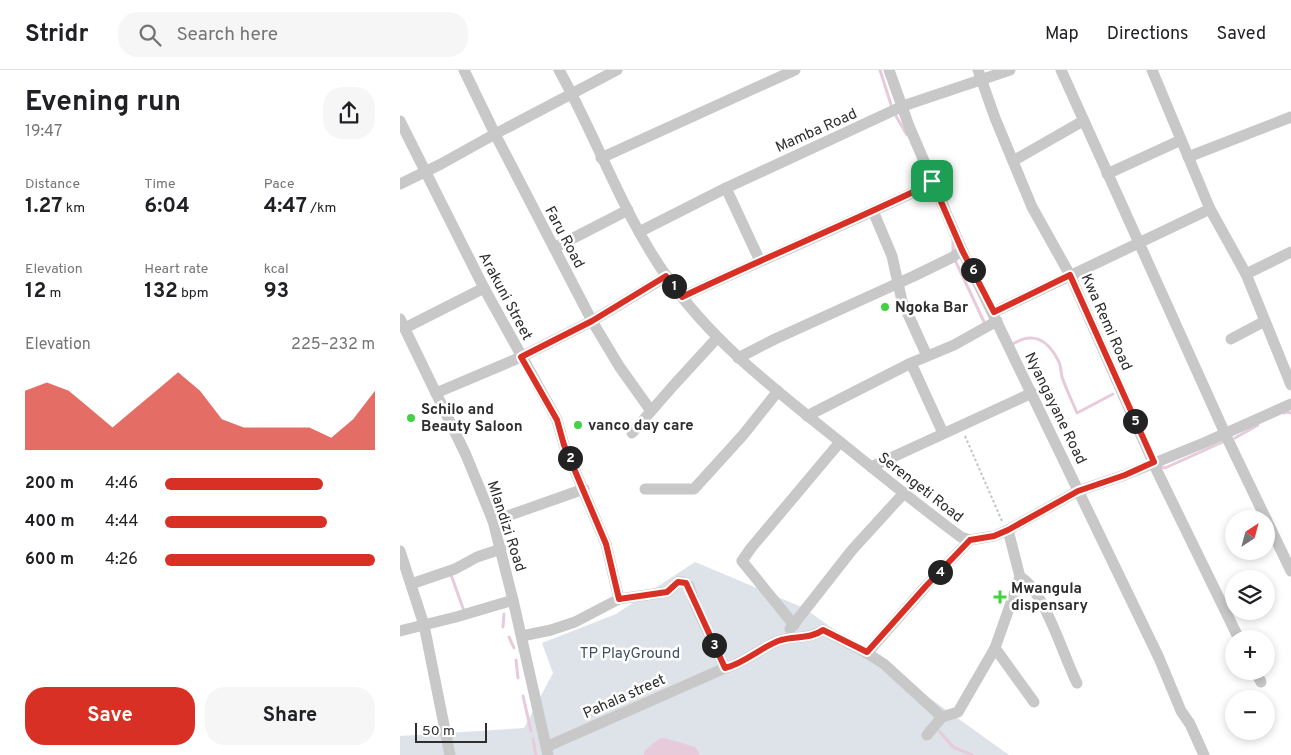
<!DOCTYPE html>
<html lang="en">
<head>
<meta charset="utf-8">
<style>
	body { margin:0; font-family:Overpass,sans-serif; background:#f6f6f6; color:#202124; height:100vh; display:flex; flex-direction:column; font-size:19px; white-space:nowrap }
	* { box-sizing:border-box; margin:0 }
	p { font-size:16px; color:#757577 }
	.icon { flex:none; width:28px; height:28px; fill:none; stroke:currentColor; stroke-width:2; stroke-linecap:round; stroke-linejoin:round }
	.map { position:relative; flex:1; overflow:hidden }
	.drawer { display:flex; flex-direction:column; background:#fff; width:400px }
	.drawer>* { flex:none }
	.needle { width:32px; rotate:36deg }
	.buttons { position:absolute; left:825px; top:440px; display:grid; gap:10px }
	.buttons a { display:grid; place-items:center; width:50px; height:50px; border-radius:50%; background:#fff; box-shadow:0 2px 8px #0003; font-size:25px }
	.scale { position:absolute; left:15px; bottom:12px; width:72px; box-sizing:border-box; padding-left:5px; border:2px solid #2e2e2e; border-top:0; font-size:14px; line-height:18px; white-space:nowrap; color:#2e2e2e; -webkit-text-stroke:4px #fff; paint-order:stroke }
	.pin { position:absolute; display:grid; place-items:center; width:42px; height:42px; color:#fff; margin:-21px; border-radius:10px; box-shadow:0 2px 8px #0006 }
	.km { position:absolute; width:25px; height:25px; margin:-12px; border-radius:50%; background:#222; color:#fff; font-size:14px; line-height:25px; text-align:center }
	.round { display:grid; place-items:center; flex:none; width:52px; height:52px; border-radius:20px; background:#f6f6f6 }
	.headline { display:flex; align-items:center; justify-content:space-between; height:85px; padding:0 25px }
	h1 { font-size:28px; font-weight:700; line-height:38px }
	.figures { display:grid; grid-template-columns:repeat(3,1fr); gap:8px; height:85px; padding:5px 25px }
	.figures div { display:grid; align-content:center }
	.figures b { font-size:21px; font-weight:700 }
	.figures small { font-size:14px; font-weight:400 }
	.figures p { font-size:14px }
	.chart { height:140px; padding:10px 25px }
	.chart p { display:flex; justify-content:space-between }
	.chart svg { width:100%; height:90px; margin-top:5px; fill:#d93025; opacity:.7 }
	.action { display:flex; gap:10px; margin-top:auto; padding:10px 25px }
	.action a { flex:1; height:58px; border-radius:20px; background:#d93025; color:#fff; font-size:20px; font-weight:700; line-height:58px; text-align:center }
	.action a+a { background:#f6f6f6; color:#202124 }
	ul { padding:0 25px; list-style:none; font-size:16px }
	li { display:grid; grid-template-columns:80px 60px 1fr; align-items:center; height:38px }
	li i { height:12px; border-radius:6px; background:#d93025 }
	header { display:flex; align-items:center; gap:30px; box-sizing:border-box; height:70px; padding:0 25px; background:#fff; border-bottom:1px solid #e0e0e0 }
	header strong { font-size:24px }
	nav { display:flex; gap:28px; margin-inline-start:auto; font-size:18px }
	.search { width:350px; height:45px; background:#f6f6f6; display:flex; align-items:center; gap:12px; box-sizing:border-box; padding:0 18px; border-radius:20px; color:#757577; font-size:19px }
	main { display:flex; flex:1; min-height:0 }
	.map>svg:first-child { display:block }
	.green { fill:#dde3e9 }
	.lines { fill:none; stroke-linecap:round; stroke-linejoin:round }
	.stream { stroke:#e7cbda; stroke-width:3 }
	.river { stroke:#e7cbda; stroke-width:18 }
	.path { stroke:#c2c2c2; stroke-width:2; stroke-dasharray:2.5 2.5; stroke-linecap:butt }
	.minor { stroke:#c8c8c8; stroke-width:11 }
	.route-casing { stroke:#fff; stroke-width:10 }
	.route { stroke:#d93025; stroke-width:6 }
	.poi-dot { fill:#44d143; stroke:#fff; stroke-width:2 }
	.labels { text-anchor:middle; stroke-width:5; stroke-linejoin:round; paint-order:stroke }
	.street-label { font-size:15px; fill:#2e2e2e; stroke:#fff }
	.poi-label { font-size:15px; font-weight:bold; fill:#2e2e2e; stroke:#fff; text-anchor:start }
	.park-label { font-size:15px; fill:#404e64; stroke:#fff }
</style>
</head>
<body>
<header>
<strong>Stridr</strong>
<div class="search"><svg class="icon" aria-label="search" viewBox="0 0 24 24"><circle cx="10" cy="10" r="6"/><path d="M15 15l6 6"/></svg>Search here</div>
<nav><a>Map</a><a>Directions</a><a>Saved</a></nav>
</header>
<main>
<section class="drawer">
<div class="headline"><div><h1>Evening run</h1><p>19:47</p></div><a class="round"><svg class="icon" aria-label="share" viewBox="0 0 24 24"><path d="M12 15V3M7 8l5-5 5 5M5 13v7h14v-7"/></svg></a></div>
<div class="figures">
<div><p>Distance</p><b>1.27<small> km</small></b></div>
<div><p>Time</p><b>6:04</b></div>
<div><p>Pace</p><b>4:47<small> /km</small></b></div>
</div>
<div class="figures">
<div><p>Elevation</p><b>12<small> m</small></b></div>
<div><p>Heart rate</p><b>132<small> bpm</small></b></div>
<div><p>kcal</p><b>93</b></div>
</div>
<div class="chart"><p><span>Elevation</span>225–232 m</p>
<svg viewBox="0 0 160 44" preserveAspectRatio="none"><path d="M0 44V15L10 11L20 15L30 24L40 33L50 24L60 15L70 6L80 15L90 29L100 33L110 33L120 33L130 33L140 38L150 29L160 15V44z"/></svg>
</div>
<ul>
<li><b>200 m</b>4:46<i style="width:75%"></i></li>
<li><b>400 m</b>4:44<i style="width:77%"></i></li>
<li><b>600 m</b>4:26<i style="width:100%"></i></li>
</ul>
<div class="action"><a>Save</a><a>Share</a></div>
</section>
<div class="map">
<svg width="891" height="685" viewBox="0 0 891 685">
	<rect width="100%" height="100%" fill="#fff"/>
	<!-- green -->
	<path class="green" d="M295,492l109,46 205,147h-609v-19l124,-8 29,-55 -11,-30 74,-29z"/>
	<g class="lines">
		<!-- stream -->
		<g class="stream">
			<path d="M480,0l13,41 14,24"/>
			<path d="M553,184v-13"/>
			<path d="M555,190l30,64"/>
			<path d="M610,276c22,-16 38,-7 49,16 2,5 2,10 3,15 4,12 10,24 15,36l36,-19"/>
			<path d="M884,343l3,-1 4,1"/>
			<path d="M835,368l23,-13"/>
			<path d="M759,394l3,3 3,1 60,-27"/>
			<path d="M50,502l14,39"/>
			<path d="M103,557l1,-13"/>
			<path d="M109,567l5,11"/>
			<path d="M116,590l2,18"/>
			<path d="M123,626l8,35"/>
			<path d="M540,662l13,15 19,8"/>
			<path d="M133,669l3,16"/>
		</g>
		<!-- river -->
		<path class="river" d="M253,685l10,-8 27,8"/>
		<!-- path -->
		<path class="path" d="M565,366l37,85"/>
		<!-- minor -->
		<g class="minor">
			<path d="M64,0l31,64 97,187 27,45 32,45"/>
			<path d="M159,0c38,68 63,143 108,207 46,66 110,114 172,164 40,32 80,65 122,96l9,3 24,-4 14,-6 70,-39 47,-16 81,-33 85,-38"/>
			<path d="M489,0l20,56 53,124 197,408 22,53 9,13 14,31"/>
			<path d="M578,0l17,48 37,89 38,68 87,196 82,168"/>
			<path d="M661,0l167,370 38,79"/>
			<path d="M752,0l58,139 36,65 45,111"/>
			<path d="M0,51l84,167 73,132 7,25 42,99 13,55"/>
			<path d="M788,87l103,-40"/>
			<path d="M201,88l194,-88"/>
			<path d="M613,91l70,-40"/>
			<path d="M707,104l74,-34"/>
			<path d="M0,114l41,-20 54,-30 122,-64"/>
			<path d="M326,118l34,73"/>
			<path d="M473,141l19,45 10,45 25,55"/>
			<path d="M239,162l87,-44 177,-82 107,-36"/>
			<path d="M154,178l74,-38"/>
			<path d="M846,204l45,-22"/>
			<path d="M282,227c82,-38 167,-74 249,-113l1,-3"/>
			<path d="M594,242l216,-103"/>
			<path d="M0,249l66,136 27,66 20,79 35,155"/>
			<path d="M5,258l79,-40"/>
			<path d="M831,269l34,-18"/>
			<path d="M338,288l37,-19 139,-63 39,-19 9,-7"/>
			<path d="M511,293l32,70"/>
			<path d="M36,323l85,-36 71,-36 75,-45"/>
			<path d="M407,346l104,-53 43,-18 43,-24"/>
			<path d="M232,363l41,-47 44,-48"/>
			<path d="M471,397l161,-74"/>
			<path d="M245,419h49l49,-54 35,-44"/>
			<path d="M866,449l25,52"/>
			<path d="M93,451l91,-32"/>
			<path d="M0,481l24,74 26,130"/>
			<path d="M620,507c24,12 44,81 57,106"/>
			<path d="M11,514l44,-15 22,-12 24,-8"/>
			<path d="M394,555l-52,-64 9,-13 89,-106"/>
			<path d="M390,559l62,-79 52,-57"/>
			<path d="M0,561l56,-14 57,-17"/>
			<path d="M122,566l29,-6 24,-8 44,-23 48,-7 11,-10h5l6,4 7,20 29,62"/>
			<path d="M595,578l39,54"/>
			<path d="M467,583l59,-67 44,-46"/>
			<path d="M855,601l6,11"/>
			<path d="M527,665l15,-18"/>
			<path d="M146,677l179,-79c21,-5 37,-22 56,-28 14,-4 29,-1 42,-10l44,23 17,11 58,53 16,-5 37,-64 25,-71 -12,-47"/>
		</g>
	</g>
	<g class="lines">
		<defs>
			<path id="route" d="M532,111l30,69 32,62 76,-37 84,187 -29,13 -47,16 -70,39 -14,6 -24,4 -44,46 -59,66 -44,-22c-12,9 -28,6 -42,10 -19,6 -35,23 -56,28l-39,-85 -8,-1 -11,10 -48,7 -13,-55 -42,-99 -7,-25 -36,-63 71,-36 74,-45 16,21c82,-39 167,-74 248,-113z"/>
		</defs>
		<!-- route casing -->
		<use href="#route" class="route-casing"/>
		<!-- route -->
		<use href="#route" class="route"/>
	</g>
	<!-- markers -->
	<g class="poi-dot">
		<circle cx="485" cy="237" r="5"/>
		<circle cx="11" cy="348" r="5"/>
		<circle cx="178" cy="355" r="5"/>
		<path d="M597.5 519.5h5v5h5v5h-5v5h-5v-5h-5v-5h5z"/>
	</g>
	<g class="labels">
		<!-- street labels -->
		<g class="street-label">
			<text transform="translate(416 60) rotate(-24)" y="5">Mamba Road</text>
			<text transform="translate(165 167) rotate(62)" y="5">Faru Road</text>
			<text transform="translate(106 226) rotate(62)" y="5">Arakuni Street</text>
			<text transform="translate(707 252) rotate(66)" y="5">Kwa Remi Road</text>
			<text transform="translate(656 338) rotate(64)" y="5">Nyangayane Road</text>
			<text transform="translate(521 417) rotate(38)" y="5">Serengeti Road</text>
			<text transform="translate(107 456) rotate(72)" y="5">Mlandizi Road</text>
			<text transform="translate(224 626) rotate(-24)" y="5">Pahala street</text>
		</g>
		<!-- poi labels -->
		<g class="poi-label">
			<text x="495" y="242">Ngoka Bar</text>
			<text x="21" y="344">Schilo and<tspan x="21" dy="17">Beauty Saloon</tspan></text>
			<text x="188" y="360">vanco day care</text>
			<text x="611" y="523">Mwangula<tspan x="611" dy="17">dispensary</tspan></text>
		</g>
		<!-- park labels -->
		<g class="park-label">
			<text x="230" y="588">TP PlayGround</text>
		</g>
	</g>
</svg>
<div class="buttons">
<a><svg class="needle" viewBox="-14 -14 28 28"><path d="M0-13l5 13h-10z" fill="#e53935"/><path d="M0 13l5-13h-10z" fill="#757577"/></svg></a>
<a><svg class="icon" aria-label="layers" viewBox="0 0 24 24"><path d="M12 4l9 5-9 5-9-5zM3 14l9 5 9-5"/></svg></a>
<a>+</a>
<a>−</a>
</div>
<div class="scale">50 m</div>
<div class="pin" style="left:532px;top:111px;background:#1e9e55"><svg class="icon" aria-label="arrive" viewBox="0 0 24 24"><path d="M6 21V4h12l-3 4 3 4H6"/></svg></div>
<b class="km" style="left:274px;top:216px">1</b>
<b class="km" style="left:170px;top:388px">2</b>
<b class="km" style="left:314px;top:575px">3</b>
<b class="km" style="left:540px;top:502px">4</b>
<b class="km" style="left:735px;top:351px">5</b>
<b class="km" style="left:573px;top:200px">6</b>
</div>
</main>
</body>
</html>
